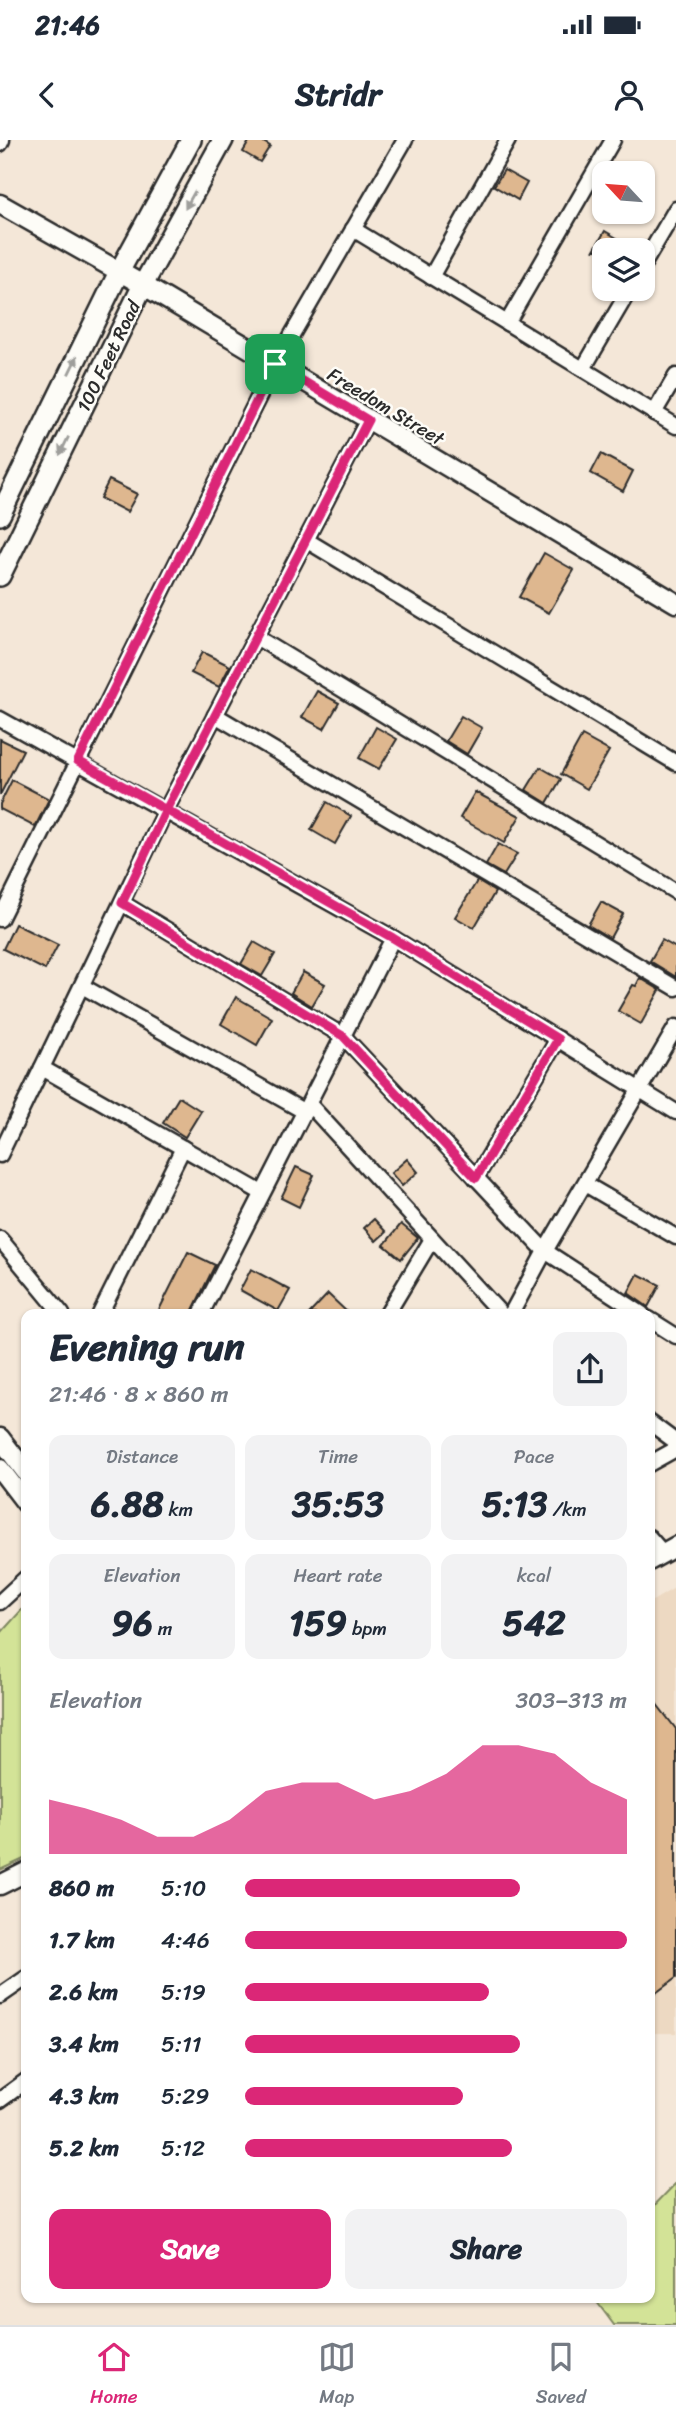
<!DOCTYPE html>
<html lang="en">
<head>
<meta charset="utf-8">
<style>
	body { margin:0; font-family:Sriracha,sans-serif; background:#f2f2f3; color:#1f2937; height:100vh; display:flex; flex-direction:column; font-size:26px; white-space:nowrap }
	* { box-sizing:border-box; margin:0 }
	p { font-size:23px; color:#747a83 }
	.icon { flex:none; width:38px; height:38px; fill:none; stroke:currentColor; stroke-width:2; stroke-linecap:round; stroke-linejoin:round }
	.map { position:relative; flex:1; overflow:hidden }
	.sheet { position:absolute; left:21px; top:1169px; width:634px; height:994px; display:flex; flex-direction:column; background:#fff; border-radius:14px; box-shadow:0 2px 5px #0004 }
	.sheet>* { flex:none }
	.needle { width:46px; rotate:296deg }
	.buttons { position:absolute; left:592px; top:21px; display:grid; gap:14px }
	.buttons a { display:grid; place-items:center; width:63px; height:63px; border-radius:14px; background:#fff; box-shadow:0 2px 5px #0004; font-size:35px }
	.pin { position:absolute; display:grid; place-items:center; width:60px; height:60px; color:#fff; margin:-30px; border-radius:14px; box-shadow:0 4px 10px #0006 }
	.round { display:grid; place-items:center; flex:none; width:74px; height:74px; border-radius:14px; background:#f2f2f3 }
	.head { display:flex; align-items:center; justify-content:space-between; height:119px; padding:0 28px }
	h1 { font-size:38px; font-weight:800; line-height:52px }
	.metrics { display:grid; grid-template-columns:repeat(3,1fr); gap:10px; height:119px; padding:7px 28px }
	.metrics div { display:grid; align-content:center; border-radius:14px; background:#f2f2f3; text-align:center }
	.metrics b { font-size:35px; font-weight:800 }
	.metrics small { font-size:19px; font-weight:400 }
	.metrics p { font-size:19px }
	.chart { height:196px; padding:14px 28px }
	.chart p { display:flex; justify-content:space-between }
	.chart svg { width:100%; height:126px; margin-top:7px; fill:#db2777; opacity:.7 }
	.button { display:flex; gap:14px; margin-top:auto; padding:14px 28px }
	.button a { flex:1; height:80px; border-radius:14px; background:#db2777; color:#fff; font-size:28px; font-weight:800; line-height:80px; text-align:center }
	.button a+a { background:#f2f2f3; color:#1f2937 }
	ul { padding:0 28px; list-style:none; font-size:23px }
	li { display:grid; grid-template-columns:112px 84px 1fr; align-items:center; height:52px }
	li i { height:18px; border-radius:9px; background:#db2777 }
	.status { display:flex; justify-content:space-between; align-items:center; height:49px; padding:0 35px; background:#fff; direction:ltr }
	.status svg { height:19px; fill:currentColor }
	header { display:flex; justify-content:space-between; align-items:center; height:91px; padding:0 28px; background:#fff; font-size:32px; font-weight:800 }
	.tab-bar { display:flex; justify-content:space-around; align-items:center; height:98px; border-top:2px solid #e0e1e3; background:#fff; font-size:19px; color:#747a83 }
	.tab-bar a { display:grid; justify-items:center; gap:4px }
	.tab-bar .current { color:#db2777 }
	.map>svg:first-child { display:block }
	.built { fill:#edd9c2 }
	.green { fill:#d3e397; stroke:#7f8761; stroke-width:2 }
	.building { fill:#deb78f; stroke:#2b2b2b; stroke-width:2 }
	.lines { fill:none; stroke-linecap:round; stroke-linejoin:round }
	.minor-casing { stroke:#2b2b2b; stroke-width:19 }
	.tertiary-casing { stroke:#2b2b2b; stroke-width:23 }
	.secondary-casing { stroke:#2b2b2b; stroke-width:24 }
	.minor { stroke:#fdfcf7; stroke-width:14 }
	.tertiary { stroke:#fdfcf7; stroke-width:18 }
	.secondary { stroke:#fdfcf7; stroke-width:19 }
	.oneway { fill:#9e9e9b }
	.route-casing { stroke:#fff; stroke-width:14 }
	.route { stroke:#db2777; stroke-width:9 }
	.labels { text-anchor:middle; stroke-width:5; stroke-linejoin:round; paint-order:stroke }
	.street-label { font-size:19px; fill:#2b2b2b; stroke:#fdfcf7 }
</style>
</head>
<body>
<div class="status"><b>21:46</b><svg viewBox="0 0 49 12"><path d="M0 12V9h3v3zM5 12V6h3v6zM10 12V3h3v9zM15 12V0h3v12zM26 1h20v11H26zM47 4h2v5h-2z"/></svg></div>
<header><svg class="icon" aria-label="back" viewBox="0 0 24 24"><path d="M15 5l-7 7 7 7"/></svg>Stridr<svg class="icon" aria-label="person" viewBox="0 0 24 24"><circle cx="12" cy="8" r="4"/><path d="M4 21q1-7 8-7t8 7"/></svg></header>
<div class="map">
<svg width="676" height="2185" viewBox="0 0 676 2185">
	<rect width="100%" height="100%" fill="#f4e7d8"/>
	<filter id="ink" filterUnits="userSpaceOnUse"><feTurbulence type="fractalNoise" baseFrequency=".0143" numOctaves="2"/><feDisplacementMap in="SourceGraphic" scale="14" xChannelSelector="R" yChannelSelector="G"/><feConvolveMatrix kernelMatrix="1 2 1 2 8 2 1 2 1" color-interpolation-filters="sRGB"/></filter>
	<g filter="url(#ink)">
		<!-- built -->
		<path class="built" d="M676,1447v446h-27v-430z"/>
		<!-- green -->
		<g class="green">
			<path d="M26,1465v253l-26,12v-236z"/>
			<path d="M676,2043v142h-62l-20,-27h55v-87z"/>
		</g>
		<!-- building -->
		<g class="building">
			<path d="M250,0h10l10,6 -10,16 -17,-10z"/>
			<path d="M504,30l23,13 -9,17 -24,-14z"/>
			<path d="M605,91l32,19h-43z"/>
			<path d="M601,314l32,17 -10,20 -32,-18z"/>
			<path d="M109,340l28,14 -10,18 -27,-14z"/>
			<path d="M544,413l30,17 -25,43 -30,-16z"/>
			<path d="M202,512l28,14 -11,21 -28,-14z"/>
			<path d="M317,551l22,12 -15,26 -22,-12z"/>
			<path d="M461,576l21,12 -15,26 -21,-13z"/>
			<path d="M376,587l21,12 -18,30 -20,-11z"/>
			<path d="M582,596l27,15 -22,38 -26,-15z"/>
			<path d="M0,599l23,11 -23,45z"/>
			<path d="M540,627l21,12 -14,24 -21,-13z"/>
			<path d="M12,640l37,19 -14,28 -35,-18v-5z"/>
			<path d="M475,652l45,24 -16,27 -44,-25z"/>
			<path d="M327,662l24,14 -16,28 -24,-14z"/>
			<path d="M498,704l19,10 -13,21 -18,-10z"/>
			<path d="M477,741l18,11 -21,36 -19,-11z"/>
			<path d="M601,762l22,12 -13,24 -22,-13z"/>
			<path d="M15,784l43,21 -13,25 -42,-21z"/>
			<path d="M662,800l14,8v29l-26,-16z"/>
			<path d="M254,802l21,12 -13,22 -21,-12z"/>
			<path d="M303,832l22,12 -13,22 -21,-13z"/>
			<path d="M640,838l20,12 -19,34 -23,-13 15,-26 3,1z"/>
			<path d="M236,857l36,21 -15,27 -36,-21z"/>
			<path d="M179,957l22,14 -16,26 -22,-14z"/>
			<path d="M407,1019l11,13 -16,14 -11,-13z"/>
			<path d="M296,1027l18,8 -15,32 -18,-9z"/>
			<path d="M374,1079l12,13 -10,9 -12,-13z"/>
			<path d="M401,1084l17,14 -17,21 -17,-14z"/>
			<path d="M188,1112l27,13 -24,49h-34z"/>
			<path d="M251,1129l39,21 -12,21 -38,-21z"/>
			<path d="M638,1134l22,11 -12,22 -20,-14z"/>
			<path d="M328,1154l21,20h-40z"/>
			<path d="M649,1554l27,35v249l-27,20z"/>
		</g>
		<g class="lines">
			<defs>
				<g id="minor">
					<path d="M0,4l2,-4"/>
					<path d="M353,89l323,197"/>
					<path d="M642,127l34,-58"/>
					<path d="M431,137l77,-137"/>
					<path d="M507,183l106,-183"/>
					<path d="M583,229l47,-80"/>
					<path d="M654,273l22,-37"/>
					<path d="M306,400l370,223"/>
					<path d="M256,497l420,255"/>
					<path d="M215,575l461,273"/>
					<path d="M0,579l393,219 283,174"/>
					<path d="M122,763l221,133 202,215 97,63"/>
					<path d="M0,779l275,-555 130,-224"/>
					<path d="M82,846l223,126"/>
					<path d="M42,928l220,125"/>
					<path d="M309,964l192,210"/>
					<path d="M0,1015l166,-345 202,-390"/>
					<path d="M476,1038l82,-139"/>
					<path d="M585,1044l91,53"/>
					<path d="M0,1099l62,75"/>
					<path d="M100,1174l83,-166"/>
					<path d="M201,1174l192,-376"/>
					<path d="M387,1174l45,-75"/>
					<path d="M511,1174l34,-63 131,-224"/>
					<path d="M649,1179l27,17"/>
					<path d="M649,1282l27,20"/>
					<path d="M649,1324l27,-15"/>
					<path d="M649,1397l14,16"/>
					<path d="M0,1462l26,-24"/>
					<path d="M0,1856l26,-18"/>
					<path d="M0,1960l26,-19"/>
				</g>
				<g id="tertiary">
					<path d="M0,64l143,81 533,318"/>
					<path d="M0,1298l26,34"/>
					<path d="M0,1329l26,34"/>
					<path d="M649,1421l27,-15"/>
					<path d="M0,1745l26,-13"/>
				</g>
				<g id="secondary">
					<path d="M0,375l119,-243 72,-132"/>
					<path d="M0,436l143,-291 80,-145"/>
				</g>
			</defs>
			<!-- minor casing -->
			<use href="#minor" class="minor-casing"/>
			<!-- tertiary casing -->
			<use href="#tertiary" class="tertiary-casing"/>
			<!-- secondary casing -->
			<use href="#secondary" class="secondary-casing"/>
			<!-- minor -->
			<use href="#minor" class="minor"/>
			<!-- tertiary -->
			<use href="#tertiary" class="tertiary"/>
			<!-- secondary -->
			<use href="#secondary" class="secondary"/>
		</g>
		<!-- one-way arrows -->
		<defs><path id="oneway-solid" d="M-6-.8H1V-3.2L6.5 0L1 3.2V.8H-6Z" transform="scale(1.75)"/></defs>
		<g class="oneway">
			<use href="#oneway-solid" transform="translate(190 60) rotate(119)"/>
			<use href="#oneway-solid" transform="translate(73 225) rotate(-64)"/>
			<use href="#oneway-solid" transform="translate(64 306) rotate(116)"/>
		</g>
	</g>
	<g class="lines" filter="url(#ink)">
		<defs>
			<path id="route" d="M275,224l-197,397 88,49 -44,93 221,133 133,142 82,-139 -165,-101 -227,-128 202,-390 -93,-56"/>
		</defs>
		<!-- route casing -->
		<use href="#route" class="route-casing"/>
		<!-- route -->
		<use href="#route" class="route"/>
	</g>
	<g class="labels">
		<!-- street labels -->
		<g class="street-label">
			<text transform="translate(108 216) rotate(-64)" y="7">100 Feet Road</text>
			<text transform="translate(386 266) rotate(31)" y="7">Freedom Street</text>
		</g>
	</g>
</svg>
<div class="buttons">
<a><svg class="needle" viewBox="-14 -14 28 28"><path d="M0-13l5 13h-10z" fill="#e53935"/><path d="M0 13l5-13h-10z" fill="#747a83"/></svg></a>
<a><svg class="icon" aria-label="layers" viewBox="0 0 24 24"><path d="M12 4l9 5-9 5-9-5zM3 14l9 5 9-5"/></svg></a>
</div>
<div class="pin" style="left:275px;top:224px;background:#1e9e55"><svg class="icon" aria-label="arrive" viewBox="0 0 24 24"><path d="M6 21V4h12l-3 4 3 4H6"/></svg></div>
<section class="sheet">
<div class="head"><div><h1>Evening run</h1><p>21:46 · 8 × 860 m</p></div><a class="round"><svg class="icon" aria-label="share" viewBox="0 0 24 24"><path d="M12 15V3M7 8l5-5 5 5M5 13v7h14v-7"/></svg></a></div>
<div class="metrics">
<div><p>Distance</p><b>6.88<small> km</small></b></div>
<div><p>Time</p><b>35:53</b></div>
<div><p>Pace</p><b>5:13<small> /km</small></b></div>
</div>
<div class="metrics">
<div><p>Elevation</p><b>96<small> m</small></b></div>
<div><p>Heart rate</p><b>159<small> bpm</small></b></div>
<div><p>kcal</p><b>542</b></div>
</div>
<div class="chart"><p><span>Elevation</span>303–313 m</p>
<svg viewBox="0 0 160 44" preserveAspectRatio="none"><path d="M0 44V25L10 28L20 32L30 38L40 38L50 32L60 22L70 19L80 19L90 25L100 22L110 16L120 6L130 6L140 9L150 19L160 25V44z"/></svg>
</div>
<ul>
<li><b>860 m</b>5:10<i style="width:72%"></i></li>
<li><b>1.7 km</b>4:46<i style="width:100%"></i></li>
<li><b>2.6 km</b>5:19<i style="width:64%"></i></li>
<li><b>3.4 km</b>5:11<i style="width:72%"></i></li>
<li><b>4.3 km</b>5:29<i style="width:57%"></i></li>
<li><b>5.2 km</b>5:12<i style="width:70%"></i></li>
</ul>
<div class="button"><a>Save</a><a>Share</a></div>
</section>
</div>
<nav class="tab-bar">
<a class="current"><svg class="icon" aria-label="home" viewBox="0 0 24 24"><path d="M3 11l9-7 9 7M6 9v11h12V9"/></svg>Home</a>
<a><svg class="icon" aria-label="map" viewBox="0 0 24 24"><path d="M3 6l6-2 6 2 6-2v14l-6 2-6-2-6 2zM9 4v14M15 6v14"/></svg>Map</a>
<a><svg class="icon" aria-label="saved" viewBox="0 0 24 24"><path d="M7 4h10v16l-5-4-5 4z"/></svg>Saved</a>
</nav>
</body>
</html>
